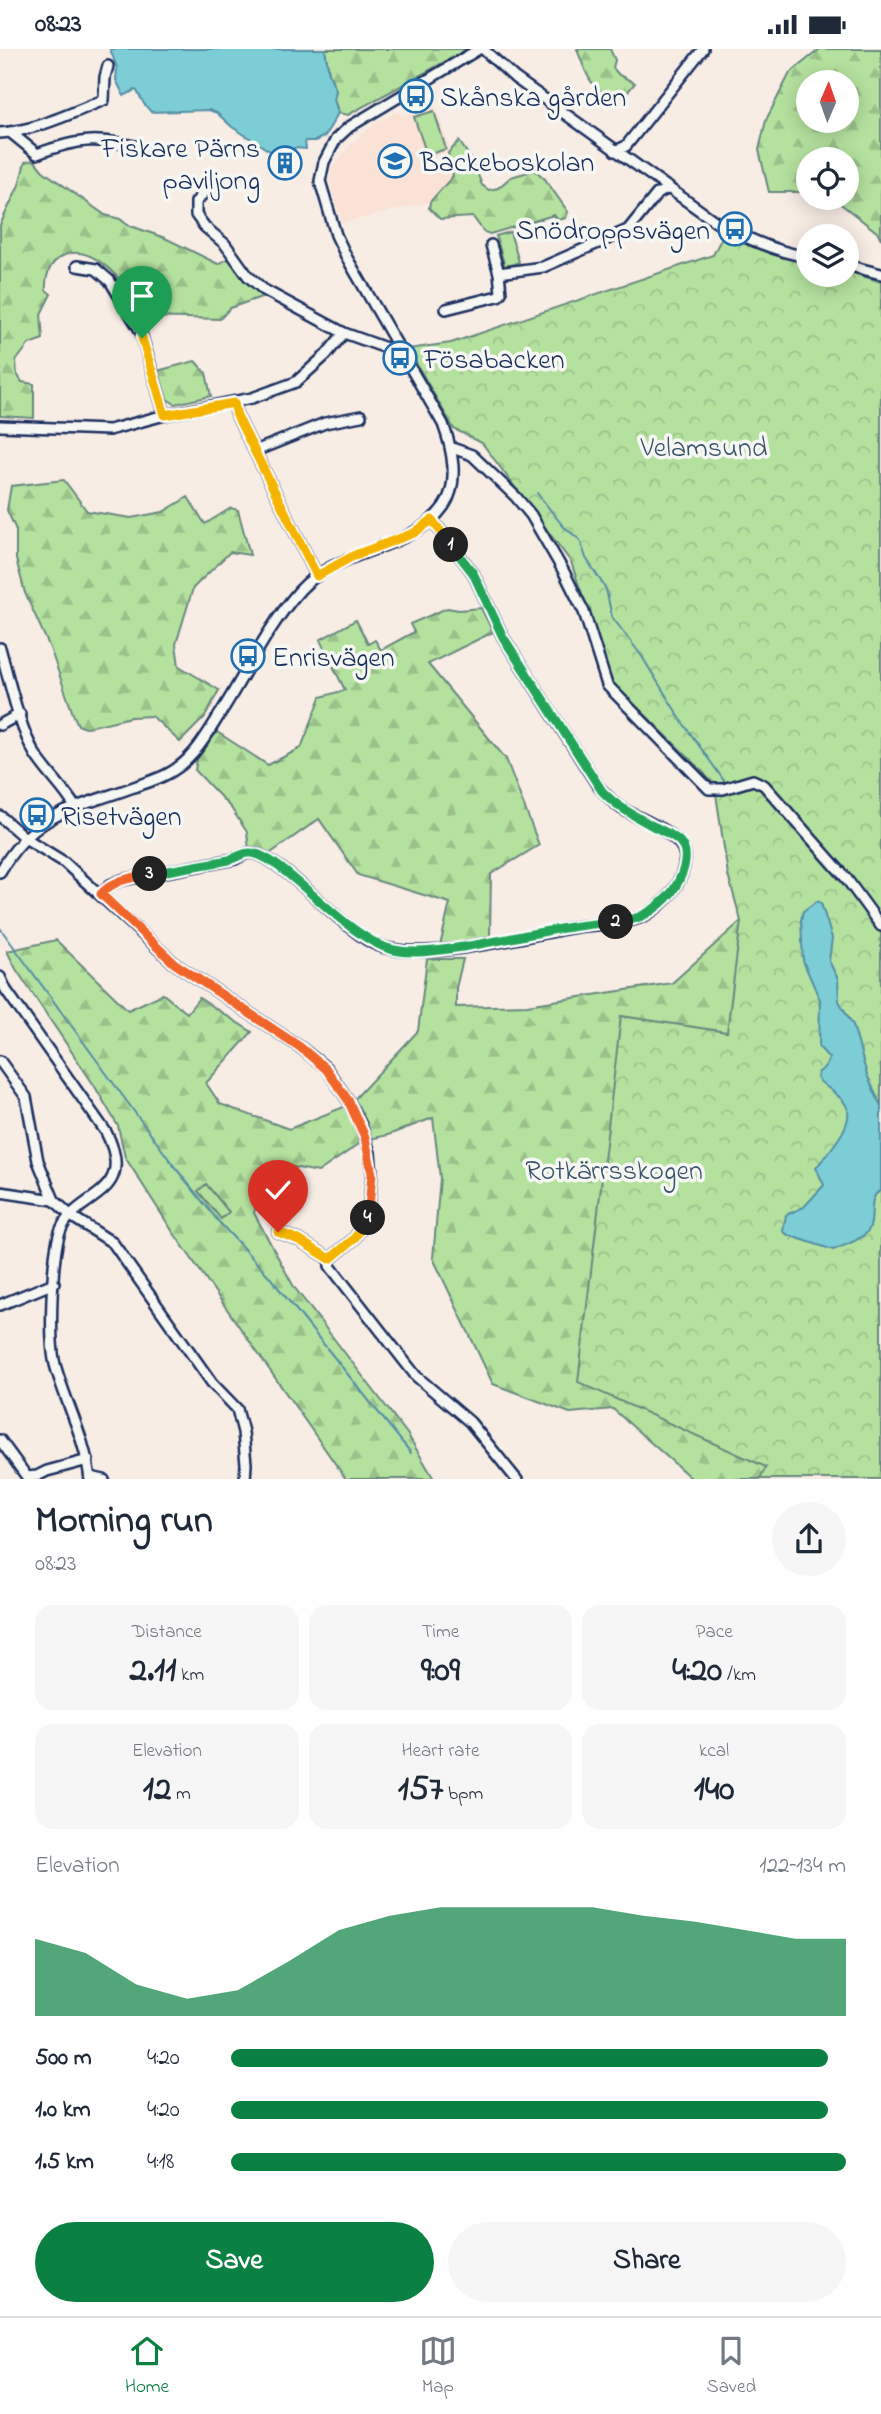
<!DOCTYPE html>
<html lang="en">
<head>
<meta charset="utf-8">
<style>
	body { margin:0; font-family:"Indie Flower",sans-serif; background:#f6f6f7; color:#1f2937; height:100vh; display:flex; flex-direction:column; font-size:26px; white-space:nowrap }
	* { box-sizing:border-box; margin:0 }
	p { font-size:23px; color:#747a83 }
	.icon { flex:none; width:38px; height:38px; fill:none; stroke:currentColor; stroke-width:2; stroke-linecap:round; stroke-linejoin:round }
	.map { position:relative; height:1430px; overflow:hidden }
	.details { display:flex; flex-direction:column; background:#fff; flex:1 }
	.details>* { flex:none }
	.needle { width:46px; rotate:2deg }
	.tools { position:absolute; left:796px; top:21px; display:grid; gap:14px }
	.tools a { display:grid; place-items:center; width:63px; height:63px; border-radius:50%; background:#fff; box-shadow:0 4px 18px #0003; font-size:35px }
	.pin { position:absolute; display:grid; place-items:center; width:60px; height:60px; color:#fff; margin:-72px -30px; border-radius:50% 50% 50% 0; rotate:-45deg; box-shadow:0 0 7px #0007 }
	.pin .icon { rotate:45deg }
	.km { position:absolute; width:35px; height:35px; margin:-18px; border-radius:50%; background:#222; color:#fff; font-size:19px; line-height:35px; text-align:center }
	.round { display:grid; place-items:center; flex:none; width:74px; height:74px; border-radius:37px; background:#f6f6f7 }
	.summary { display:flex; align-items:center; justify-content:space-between; height:119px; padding:0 35px }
	h1 { font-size:38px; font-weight:700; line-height:52px }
	.stats { display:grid; grid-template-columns:repeat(3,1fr); gap:10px; height:119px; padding:7px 35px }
	.stats div { display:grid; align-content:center; border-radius:18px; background:#f6f6f7; text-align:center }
	.stats b { font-size:35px; font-weight:700 }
	.stats small { font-size:19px; font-weight:400 }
	.stats p { font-size:19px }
	.chart { height:196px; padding:14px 35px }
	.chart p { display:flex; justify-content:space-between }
	.chart svg { width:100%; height:126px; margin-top:7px; fill:#0b8043; opacity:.7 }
	.primary-button { display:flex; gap:14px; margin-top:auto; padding:14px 35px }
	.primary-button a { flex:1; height:80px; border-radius:42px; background:#0b8043; color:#fff; font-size:28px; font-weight:700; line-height:80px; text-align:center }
	.primary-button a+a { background:#f6f6f7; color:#1f2937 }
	ul { padding:0 35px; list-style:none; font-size:23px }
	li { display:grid; grid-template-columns:112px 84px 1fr; align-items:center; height:52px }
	li i { height:18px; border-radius:9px; background:#0b8043 }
	.status { display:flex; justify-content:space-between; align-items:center; height:49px; padding:0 35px; background:#fff; direction:ltr }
	.status svg { height:19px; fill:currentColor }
	.dock { display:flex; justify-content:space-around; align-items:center; height:98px; border-top:2px solid #e0e1e3; background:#fff; font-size:19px; color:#747a83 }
	.dock a { display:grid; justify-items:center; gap:4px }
	.dock .on { color:#0b8043 }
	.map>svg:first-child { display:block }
	.built { fill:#fae2d6 }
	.grass { fill:#b5e19f; stroke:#68887e; stroke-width:2 }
	.forest { fill:url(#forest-firs); stroke:#68887e; stroke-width:2; fill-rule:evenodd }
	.park { fill:url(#park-crowns); stroke:#68887e; stroke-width:2 }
	.water { fill:#7ccdd5; stroke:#558ea5; stroke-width:2 }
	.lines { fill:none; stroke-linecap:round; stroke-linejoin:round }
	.stream { stroke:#558ea5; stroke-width:2 }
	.minor-casing { stroke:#1b2f5e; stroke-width:14 }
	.minor { stroke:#f6f6f2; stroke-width:9 }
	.split-1-casing { stroke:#fff; stroke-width:14 }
	.split-2-casing { stroke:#fff; stroke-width:14 }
	.split-3-casing { stroke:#fff; stroke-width:14 }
	.split-4-casing { stroke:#fff; stroke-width:14 }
	.split-5-casing { stroke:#fff; stroke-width:14 }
	.split-1 { stroke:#f5b400; stroke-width:9 }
	.split-2 { stroke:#22a559; stroke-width:9 }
	.split-3 { stroke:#22a559; stroke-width:9 }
	.split-4 { stroke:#f0652b; stroke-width:9 }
	.split-5 { stroke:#f5b400; stroke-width:9 }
	.labels { text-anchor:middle; stroke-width:7; stroke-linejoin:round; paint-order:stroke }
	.poi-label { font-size:28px; fill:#1b2f5e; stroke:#f6f6f2; text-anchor:start }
	.park-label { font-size:28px; fill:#3a536b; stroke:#f6f6f2 }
</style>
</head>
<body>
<div class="status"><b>08:23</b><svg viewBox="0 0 49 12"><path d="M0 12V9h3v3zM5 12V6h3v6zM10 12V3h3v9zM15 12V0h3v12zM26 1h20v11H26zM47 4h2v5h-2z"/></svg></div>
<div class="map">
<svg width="881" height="1431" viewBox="0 0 881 1431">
	<defs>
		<pattern id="forest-firs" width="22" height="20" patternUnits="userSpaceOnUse" patternTransform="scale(1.75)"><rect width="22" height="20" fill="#b5e19f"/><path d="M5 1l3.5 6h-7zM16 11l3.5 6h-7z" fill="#9bc18b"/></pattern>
		<pattern id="park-crowns" width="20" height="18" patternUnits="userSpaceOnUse" patternTransform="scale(1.75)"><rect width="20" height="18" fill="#b5e19f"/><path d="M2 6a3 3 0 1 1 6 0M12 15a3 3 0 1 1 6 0" fill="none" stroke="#9bc18b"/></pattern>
	</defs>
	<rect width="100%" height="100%" fill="#f8ede5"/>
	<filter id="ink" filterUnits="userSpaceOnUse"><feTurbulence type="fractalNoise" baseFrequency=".0143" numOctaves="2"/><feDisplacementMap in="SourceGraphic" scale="14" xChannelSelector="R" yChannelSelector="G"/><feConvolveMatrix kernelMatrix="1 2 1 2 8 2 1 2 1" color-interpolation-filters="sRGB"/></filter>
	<g filter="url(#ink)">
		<!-- built -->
		<path class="built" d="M436,58l26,82 -32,13 -88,21 -13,-42 3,-14 21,-25 25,-21 21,-10 2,6 10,-4 2,3z"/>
		<!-- grass -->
		<g class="grass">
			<path d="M434,62l12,38 -19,6 -13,-38z"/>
			<path d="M510,183l9,30 -14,5 -9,-31z"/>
		</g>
		<!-- forest -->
		<g class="forest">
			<path d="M325,0h143l-120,66 -10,-2 -4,-14 2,-9 -7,-16z"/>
			<path d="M577,0h33l5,11 -2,8 6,7 16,8 -10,12c-33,4 -38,-20 -48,-46z"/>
			<path d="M820,0h61v190l-3,-6 -45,-35h14v-39h-39v33h-39l-10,-42 7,-30 24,-47zM808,33h39v39h-39z"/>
			<path d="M459,92l13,19 10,25 7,5 9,-2 13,-11 24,-7 10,9 23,33 -2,6 -8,2 -4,-5 -64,19 -6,-2 -11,-15 -33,2 -11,-11 1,-6 23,-26 -5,-23z"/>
			<path d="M34,111l9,11 62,44 15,4 8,6 37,13 53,26 11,-6 11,16 24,22 -34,12 -10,11 -72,-2c-15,-23 -54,-80 -87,-60 -12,6 -16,21 -15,33l5,4 -10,20 2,25 -14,5 -13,17 1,13 5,8 12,2v34l-34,-2v-191l19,-40 6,-23z"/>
			<path d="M195,312l11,12 5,23 -36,8 -8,-5 -10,-28z"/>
			<path d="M64,431l23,31 44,7 32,-6 25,-15 17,27 26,-16 7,2 12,45 -20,-3 -37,36 -17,56 3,22 40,24 -14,27 -25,25 -28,-26 -21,1 -46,11 -7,-3 -5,-11 -23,-66 -25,-55 -9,-34v-29l-9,-20 4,-24z"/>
			<path d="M447,559l12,2 22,-2 12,24 -65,32 78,95 33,86 -48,29 -1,62 -50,10 10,-43 -92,-28 -39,-56 -51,36 -19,-5 -2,-18 -16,-24 -36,-38 2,-11 20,-27 51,33 33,-17 20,-51 24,-7 -25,-50 36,-20 12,24 7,-4 6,10 33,-18 -4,-8z"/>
			<path d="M741,872l140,558h-189l-79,-70 -43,4 -77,-29 -60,-126 7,-80 -7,-60 -45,17 -23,5 -47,32 -30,-6 -24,8 -10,39 40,74 114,148 26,44h-88l-173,-247 -48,-75 -7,-31 -24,-41 -78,-116 -9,-18 49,-11 72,70 35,-16 24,19 12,-15 53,34 -46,51 14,21 69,25 60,-24 69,-74 9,-72h36l-7,29v19l71,-2 145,-22z"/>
		</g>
		<!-- park -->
		<g class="park">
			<path d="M723,186l85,24v16h39v-4l34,11v1197h-121l6,-12 -188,-85 43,-366 106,16 14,-111 -13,-46 -13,-88 -12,-15 -91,-90 -41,-120 -89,-119 -28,-14 -46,-80 43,-6 262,-88z"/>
			<path d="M206,1135l23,28 -8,7 -23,-28z"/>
		</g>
		<!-- water -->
		<g class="water">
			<path d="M110,0h215l4,25 7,16 -2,9 4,14 -13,23 -10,5h-10l1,8 -12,-1 -16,8 -46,-29 -15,-14 -8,-3 -58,2 -7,-8 -7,-13 -2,-1 -11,6 -8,-16 1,-12z"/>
			<path d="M817,852l4,2 11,35 -3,23 9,18 1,22 14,24 14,50 14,31v84c-17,9 -2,34 -17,45 -8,7 -21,11 -31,15l-45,-15 -5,-4 3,-16 18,-8 20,-22 -8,-17c10,-14 41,-44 30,-63 -6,-11 -21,-17 -29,-27l1,-5 8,-7 3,-8 -10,-11 1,-47 -17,-39 -2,-41 2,-9z"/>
		</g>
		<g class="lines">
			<!-- stream -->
			<g class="stream">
				<path d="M537,444l26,33 17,14 6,18 20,31 6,28 29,38 42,68 42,59"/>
				<path d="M0,879l174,238 45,56 49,53 143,178"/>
			</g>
			<defs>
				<g id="minor">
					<path d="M483,0l32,29 201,144c29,16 59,30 92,35"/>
					<path d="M10,83l27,22c45,-17 62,-16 107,-6"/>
					<path d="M0,84c35,-2 71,-20 104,-33l1,-23 3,-11"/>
					<path d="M615,102l11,-5 77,-97"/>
					<path d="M212,134l-16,19v13l9,12 20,17 23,32 16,14 80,43 56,20"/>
					<path d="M491,196l8,28 44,-6 85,-37 29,-36 12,-6"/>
					<path d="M847,216l34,9"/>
					<path d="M77,217l19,3 14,12 30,49 25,85"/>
					<path d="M446,260l52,-13 3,-3 -2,-20"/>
					<path d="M234,354l3,13 80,160"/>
					<path d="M0,377l109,4 56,-15 87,-17 44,-16 30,-27 18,-22"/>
					<path d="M452,399l20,7 44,42 15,18 33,57 20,40 23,73 102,104h14l30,-9 11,5 82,93 35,48"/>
					<path d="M255,402l70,-28 36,-7"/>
					<path d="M0,599c9,31 19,79 35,106 12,19 29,34 40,53"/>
					<path d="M0,676l20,-11"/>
					<path d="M0,767l25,22 39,24 110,101 126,84 26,21 22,32 13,25 9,28 2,21 -4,44 -14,21 -24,20v7l86,110 54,46 47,58"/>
					<path d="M0,823c33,-59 76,-64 134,-85 15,-5 31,-10 43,-19 19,-13 31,-35 43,-54 26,-41 48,-88 80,-124 40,-43 112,-38 144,-84 16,-23 8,-58 -1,-82l-96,-166 -11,-23 -16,-54 4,-19 12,-23 13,-12 130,-78"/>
					<path d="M101,845l9,-9 12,-5 113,-21c4,-2 11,-6 15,-6 27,-1 93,78 127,92 45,19 150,-10 199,-18 21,-3 50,-2 68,-11 21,-11 40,-34 41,-58 1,-24 -47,-39 -64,-50 -9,-6 -16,-14 -23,-22l-95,-149 -30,-64 -41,-53"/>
					<path d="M0,928l6,13 100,142c34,67 -35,60 -47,103 -7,26 -11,108 -3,133 11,38 30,72 34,112"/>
					<path d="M0,1012l26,36 12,64 16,39 17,16 42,27 99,140 25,26 6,23 3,32 -1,16"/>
					<path d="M0,1143l54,8"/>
					<path d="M278,1183l21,8 31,19"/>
					<path d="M0,1256l54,-22"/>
					<path d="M0,1391l27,37 10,-1 10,-5 41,-11"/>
					<path d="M90,1428l14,3"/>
				</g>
			</defs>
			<!-- minor casing -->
			<use href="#minor" class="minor-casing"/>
			<!-- minor -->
			<use href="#minor" class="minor"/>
		</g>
	</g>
	<g class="lines" filter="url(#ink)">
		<defs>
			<path id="split-1" d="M142,289l23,77 69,-12 3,13 80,160 38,-21 59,-22 18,-13 19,25"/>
			<path id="split-2" d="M451,496l22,28 30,64 99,154c14,15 31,24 49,34 9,5 22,9 29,17 12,14 1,37 -8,50 -15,18 -33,29 -56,30"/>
			<path id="split-3" d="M150,825c27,-5 53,-9 79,-14 7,-2 14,-7 20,-7 31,-2 97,87 145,97 22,5 47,0 69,-3 50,-8 102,-22 153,-25"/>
			<path id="split-4" d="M150,825c-19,4 -35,5 -49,20l73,69 126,84 26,22 22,31 17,37 7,37 -4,44"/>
			<path id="split-5" d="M278,1183l21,8 31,19 24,-20 14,-21"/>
		</defs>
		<!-- split-1 casing -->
		<use href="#split-1" class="split-1-casing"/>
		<!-- split-2 casing -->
		<use href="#split-2" class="split-2-casing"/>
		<!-- split-3 casing -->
		<use href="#split-3" class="split-3-casing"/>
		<!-- split-4 casing -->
		<use href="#split-4" class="split-4-casing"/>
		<!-- split-5 casing -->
		<use href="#split-5" class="split-5-casing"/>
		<!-- split-1 -->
		<use href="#split-1" class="split-1"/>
		<!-- split-2 -->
		<use href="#split-2" class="split-2"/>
		<!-- split-3 -->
		<use href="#split-3" class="split-3"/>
		<!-- split-4 -->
		<use href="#split-4" class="split-4"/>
		<!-- split-5 -->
		<use href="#split-5" class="split-5"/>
	</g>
	<!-- icons -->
	<defs>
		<symbol id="bus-ring" viewBox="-11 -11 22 22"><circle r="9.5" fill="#f6f6f2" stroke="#1f6fb2" stroke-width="1.5"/><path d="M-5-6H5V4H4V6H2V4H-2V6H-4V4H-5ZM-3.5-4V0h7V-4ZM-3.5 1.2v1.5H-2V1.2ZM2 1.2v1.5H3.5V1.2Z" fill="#1f6fb2"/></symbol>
		<symbol id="school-ring" viewBox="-11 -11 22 22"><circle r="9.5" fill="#f6f6f2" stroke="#1f6fb2" stroke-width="1.5"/><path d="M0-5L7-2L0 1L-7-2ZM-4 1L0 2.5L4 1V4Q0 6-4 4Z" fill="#1f6fb2"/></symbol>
		<symbol id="building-ring" viewBox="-11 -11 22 22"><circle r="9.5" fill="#f6f6f2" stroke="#1f6fb2" stroke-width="1.5"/><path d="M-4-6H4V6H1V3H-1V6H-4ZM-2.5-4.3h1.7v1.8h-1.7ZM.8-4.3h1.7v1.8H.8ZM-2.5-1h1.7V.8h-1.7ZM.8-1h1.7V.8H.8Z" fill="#1f6fb2"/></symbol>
	</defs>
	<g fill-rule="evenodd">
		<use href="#bus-ring" x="397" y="28" width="38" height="38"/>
		<use href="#school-ring" x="376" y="93" width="38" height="38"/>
		<use href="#building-ring" x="266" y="95" width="38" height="38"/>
		<use href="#bus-ring" x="716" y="161" width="38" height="38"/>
		<use href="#bus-ring" x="381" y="290" width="38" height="38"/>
		<use href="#bus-ring" x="229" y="588" width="38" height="38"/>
		<use href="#bus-ring" x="18" y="747" width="38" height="38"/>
	</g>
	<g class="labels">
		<!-- poi labels -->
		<g class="poi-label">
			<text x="440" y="57">Skånska gården</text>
			<text x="260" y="108" text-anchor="end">Fiskare Pärns<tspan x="260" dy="32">paviljong</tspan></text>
			<text x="420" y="122">Backeboskolan</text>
			<text x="710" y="190" text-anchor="end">Snödroppsvägen</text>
			<text x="424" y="319">Fösabacken</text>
			<text x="272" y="617">Enrisvägen</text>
			<text x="61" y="776">Risetvägen</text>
		</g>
		<!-- park labels -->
		<g class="park-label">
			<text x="704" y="407">Velamsund</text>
			<text x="614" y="1130">Rotkärrsskogen</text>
		</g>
	</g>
</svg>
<div class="tools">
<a><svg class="needle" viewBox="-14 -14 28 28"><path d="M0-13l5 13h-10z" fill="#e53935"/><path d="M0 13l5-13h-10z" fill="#747a83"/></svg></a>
<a><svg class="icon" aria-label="locate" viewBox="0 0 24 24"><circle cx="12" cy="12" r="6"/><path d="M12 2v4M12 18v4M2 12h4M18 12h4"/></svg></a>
<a><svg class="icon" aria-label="layers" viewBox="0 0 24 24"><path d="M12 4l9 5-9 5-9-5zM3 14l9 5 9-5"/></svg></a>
</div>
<div class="pin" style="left:142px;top:289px;background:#1e9e55"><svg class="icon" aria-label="arrive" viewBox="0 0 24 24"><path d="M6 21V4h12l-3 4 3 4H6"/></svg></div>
<div class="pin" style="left:278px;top:1183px;background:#d93025"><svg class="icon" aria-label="check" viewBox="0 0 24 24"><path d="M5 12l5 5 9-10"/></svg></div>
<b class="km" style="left:451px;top:496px">1</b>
<b class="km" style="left:616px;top:873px">2</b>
<b class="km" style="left:150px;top:825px">3</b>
<b class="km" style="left:368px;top:1169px">4</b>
</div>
<section class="details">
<div class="summary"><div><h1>Morning run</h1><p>08:23</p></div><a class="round"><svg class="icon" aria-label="share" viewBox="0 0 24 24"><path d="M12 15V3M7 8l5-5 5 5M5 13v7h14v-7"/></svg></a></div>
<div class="stats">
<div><p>Distance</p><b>2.11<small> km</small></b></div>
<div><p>Time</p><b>9:09</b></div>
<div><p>Pace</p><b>4:20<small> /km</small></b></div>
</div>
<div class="stats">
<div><p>Elevation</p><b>12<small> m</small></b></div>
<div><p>Heart rate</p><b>157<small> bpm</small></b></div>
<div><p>kcal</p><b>140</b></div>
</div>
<div class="chart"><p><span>Elevation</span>122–134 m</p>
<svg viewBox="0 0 160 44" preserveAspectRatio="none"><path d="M0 44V17L10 22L20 33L30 38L40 35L50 25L60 14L70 9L80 6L90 6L100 6L110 6L120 9L130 11L140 14L150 17L160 17V44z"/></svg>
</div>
<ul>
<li><b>500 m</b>4:20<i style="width:97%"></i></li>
<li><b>1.0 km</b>4:20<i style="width:97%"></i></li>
<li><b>1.5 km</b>4:18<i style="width:100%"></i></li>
</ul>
<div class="primary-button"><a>Save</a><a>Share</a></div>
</section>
<nav class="dock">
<a class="on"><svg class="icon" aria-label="home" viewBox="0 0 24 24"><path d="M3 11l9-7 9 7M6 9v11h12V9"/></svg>Home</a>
<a><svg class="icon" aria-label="map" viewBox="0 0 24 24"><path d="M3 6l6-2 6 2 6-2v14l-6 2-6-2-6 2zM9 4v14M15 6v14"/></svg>Map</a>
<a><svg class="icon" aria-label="saved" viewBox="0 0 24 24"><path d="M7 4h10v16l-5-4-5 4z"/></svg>Saved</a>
</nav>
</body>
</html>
